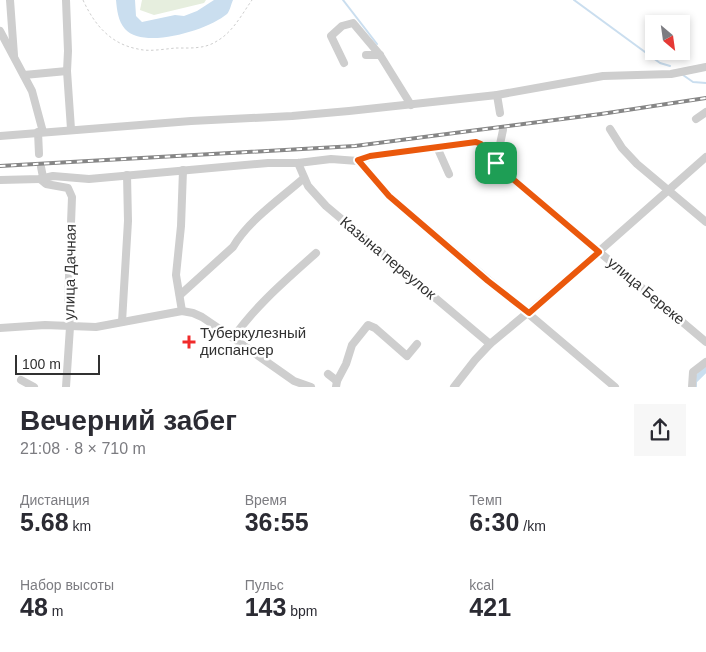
<!DOCTYPE html>
<html lang="ru">
<head>
<meta charset="utf-8">
<style>
	body { margin:0; font-family:Helvetica,sans-serif; background:#f7f7f7; color:#2b2b33; height:100vh; display:flex; flex-direction:column; font-size:19px; white-space:nowrap }
	* { box-sizing:border-box; margin:0 }
	p { font-size:16px; color:#7c7c81 }
	.icon { flex:none; width:28px; height:28px; fill:none; stroke:currentColor; stroke-width:2; stroke-linecap:round; stroke-linejoin:round }
	.map { position:relative; height:387px; overflow:hidden }
	.side { display:flex; flex-direction:column; background:#fff; flex:1 }
	.side>* { flex:none }
	.needle { width:32px; rotate:151deg }
	.buttons { position:absolute; left:645px; top:15px; display:grid; gap:10px }
	.buttons a { display:grid; place-items:center; width:45px; height:45px; border-radius:0px; background:#fff; box-shadow:0 2px 8px #0003; font-size:25px }
	.scale { position:absolute; left:15px; bottom:12px; width:85px; box-sizing:border-box; padding-left:5px; border:2px solid #313131; border-top:0; font-size:14px; line-height:18px; white-space:nowrap; color:#313131; -webkit-text-stroke:4px #fff; paint-order:stroke }
	.pin { position:absolute; display:grid; place-items:center; width:42px; height:42px; color:#fff; margin:-21px; border-radius:10px; box-shadow:0 2px 8px #0006 }
	.round { display:grid; place-items:center; flex:none; width:52px; height:52px; border-radius:0px; background:#f7f7f7 }
	.headline { display:flex; align-items:center; justify-content:space-between; height:85px; padding:0 20px }
	h1 { font-size:28px; font-weight:700; line-height:38px }
	.stats { display:grid; grid-template-columns:repeat(3,1fr); gap:8px; height:85px; padding:5px 20px }
	.stats div { display:grid; align-content:center }
	.stats b { font-size:25px; font-weight:700 }
	.stats small { font-size:14px; font-weight:400 }
	.stats p { font-size:14px }
	.map>svg:first-child { display:block }
	.green { fill:#e6eede }
	.water { fill:#cadeef }
	.lines { fill:none; stroke-linecap:round; stroke-linejoin:round }
	.stream { stroke:#cadeef; stroke-width:2 }
	.canal { stroke:#cadeef; stroke-width:6 }
	.path { stroke:#cecece; stroke-width:1; stroke-dasharray:2.5 2.5; stroke-linecap:butt }
	.minor { stroke:#cecece; stroke-width:8 }
	.rail-casing { stroke:#868686; stroke-width:4 }
	.rail { stroke:#fff; stroke-width:2; stroke-dasharray:5.5; stroke-linecap:butt }
	.route-casing { stroke:#fff; stroke-width:10 }
	.route { stroke:#ea580c; stroke-width:6 }
	.poi-dot { fill:#f02b2b; stroke:#fff; stroke-width:2 }
	.labels { text-anchor:middle; stroke-width:5; stroke-linejoin:round; paint-order:stroke }
	.street-label { font-size:15px; fill:#313131; stroke:#fff }
	.poi-label { font-size:15px; fill:#313131; stroke:#fff; text-anchor:start }
</style>
</head>
<body>
<div class="map">
<svg width="706" height="387" viewBox="0 0 706 387">
	<rect width="100%" height="100%" fill="#fff"/>
	<!-- green -->
	<path class="green" d="M142,0h64l-2,3 -50,12 -14,-5z"/>
	<!-- water -->
	<path class="water" d="M116,0h19l1,16 6,6 33,-7 9,1 13,-5 17,-11h19c-2,4 -3,11 -6,14 -19,16 -83,36 -102,15 -7,-8 -8,-19 -9,-29z"/>
	<g class="lines">
		<!-- stream -->
		<g class="stream">
			<path d="M343,0l34,44"/>
			<path d="M574,0l86,63 10,3"/>
			<path d="M683,75l10,7 13,1"/>
		</g>
		<!-- canal -->
		<path class="canal" d="M694,386v-5l12,-12"/>
		<!-- path -->
		<path class="path" d="M83,0c11,24 27,44 55,49 11,3 26,0 38,-1 15,0 29,1 41,-7 16,-9 25,-27 35,-41"/>
		<!-- minor -->
		<g class="minor">
			<path d="M10,0l4,55"/>
			<path d="M66,0l2,51 -1,20 4,58"/>
			<path d="M0,31l32,60 11,41"/>
			<path d="M366,55h14"/>
			<path d="M344,63l-13,-27 11,-10 11,-3 27,32 31,50"/>
			<path d="M24,75l43,-4"/>
			<path d="M497,95l3,18"/>
			<path d="M696,119l10,-7"/>
			<path d="M610,129l12,19 15,16 69,58"/>
			<path d="M38,132l1,22"/>
			<path d="M0,136l191,-15 101,-5 57,-5 148,-16 106,-19 68,-2 35,-7"/>
			<path d="M437,147l12,27"/>
			<path d="M358,161l31,35 226,191"/>
			<path d="M298,163l10,23 18,20 164,138"/>
			<path d="M496,163l7,-33"/>
			<path d="M41,167l2,10"/>
			<path d="M40,179l6,5 22,4 4,9 -4,106 2,24 -4,60"/>
			<path d="M0,180l40,-1 13,-3 36,3 179,-16h30l33,-4 27,2 18,-6 101,-13 4,2 20,25 205,173"/>
			<path d="M180,295l53,-48c16,-27 47,-48 71,-69"/>
			<path d="M182,311l-6,-36 5,-49 2,-56"/>
			<path d="M122,322l6,-101 -1,-46"/>
			<path d="M0,328l45,-3 51,2 86,-16 11,2 9,4 31,21 61,43 17,6"/>
			<path d="M233,338c23,-33 54,-59 83,-85"/>
			<path d="M328,374l9,7"/>
			<path d="M21,380l13,7"/>
			<path d="M336,387l1,-6 9,-17 6,-19 16,-20 7,3 32,28 10,-12"/>
			<path d="M454,387l21,-27 15,-16 72,-60 144,-127"/>
			<path d="M692,387l1,-15 13,-10"/>
		</g>
		<defs>
			<path id="rail" d="M0,166l355,-20 246,-32 105,-16"/>
		</defs>
		<!-- rail casing -->
		<use href="#rail" class="rail-casing"/>
		<!-- rail -->
		<use href="#rail" class="rail"/>
	</g>
	<g class="lines">
		<defs>
			<path id="route" d="M476,142l5,2 20,25 98,83 -70,61 -41,-32 -99,-85 -31,-36 12,-4z"/>
		</defs>
		<!-- route casing -->
		<use href="#route" class="route-casing"/>
		<!-- route -->
		<use href="#route" class="route"/>
	</g>
	<!-- markers -->
	<path class="poi-dot" d="M186.5 334.5h5v5h5v5h-5v5h-5v-5h-5v-5h5z"/>
	<g class="labels">
		<!-- street labels -->
		<g class="street-label">
			<text transform="translate(388 258) rotate(40)" y="5">Казына переулок</text>
			<text transform="translate(70 272) rotate(-89)" y="5">улица Дачная</text>
			<text transform="translate(646 291) rotate(40)" y="5">улица Береке</text>
		</g>
		<!-- poi labels -->
		<g class="poi-label">
			<text x="200" y="338">Туберкулезный<tspan x="200" dy="17">диспансер</tspan></text>
		</g>
	</g>
</svg>
<div class="buttons">
<a><svg class="needle" viewBox="-14 -14 28 28"><path d="M0-13l5 13h-10z" fill="#e53935"/><path d="M0 13l5-13h-10z" fill="#7c7c81"/></svg></a>
</div>
<div class="scale">100 m</div>
<div class="pin" style="left:496px;top:163px;background:#1e9e55"><svg class="icon" aria-label="arrive" viewBox="0 0 24 24"><path d="M6 21V4h12l-3 4 3 4H6"/></svg></div>
</div>
<section class="side">
<div class="headline"><div><h1>Вечерний забег</h1><p>21:08 · 8 × 710 m</p></div><a class="round"><svg class="icon" aria-label="share" viewBox="0 0 24 24"><path d="M12 15V3M7 8l5-5 5 5M5 13v7h14v-7"/></svg></a></div>
<div class="stats">
<div><p>Дистанция</p><b>5.68<small> km</small></b></div>
<div><p>Время</p><b>36:55</b></div>
<div><p>Темп</p><b>6:30<small> /km</small></b></div>
</div>
<div class="stats">
<div><p>Набор высоты</p><b>48<small> m</small></b></div>
<div><p>Пульс</p><b>143<small> bpm</small></b></div>
<div><p>kcal</p><b>421</b></div>
</div>
</section>
</body>
</html>
